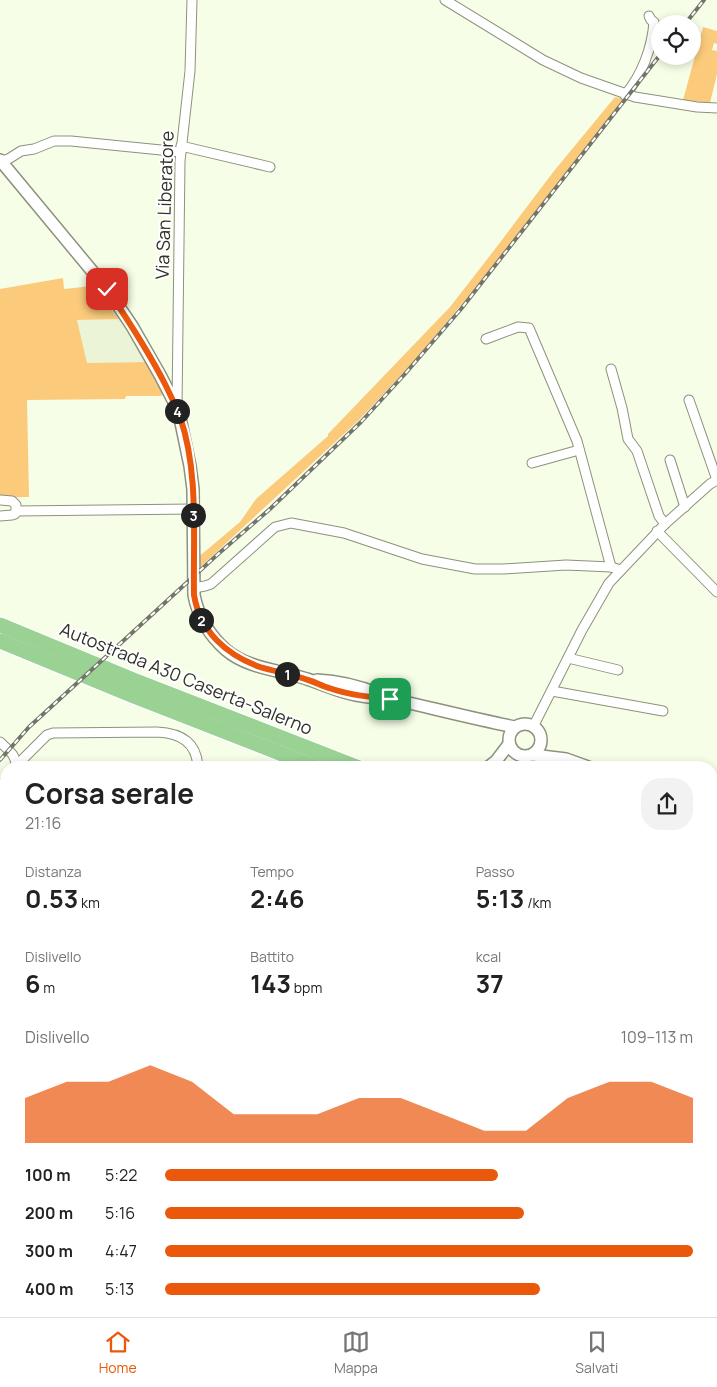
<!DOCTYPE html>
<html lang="it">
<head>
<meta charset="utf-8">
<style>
	body { margin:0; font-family:Manrope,sans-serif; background:#f2f2f2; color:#222; height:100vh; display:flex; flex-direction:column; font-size:19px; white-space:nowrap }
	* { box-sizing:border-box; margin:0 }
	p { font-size:16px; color:#767676 }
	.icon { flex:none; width:28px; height:28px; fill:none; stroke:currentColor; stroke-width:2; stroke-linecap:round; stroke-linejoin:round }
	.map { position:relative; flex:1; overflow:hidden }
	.side { position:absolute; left:0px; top:761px; width:718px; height:556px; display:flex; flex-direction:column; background:#fff; border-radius:20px 20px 0 0; box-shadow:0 2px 8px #0003 }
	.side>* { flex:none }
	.tools { position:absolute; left:651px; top:15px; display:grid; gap:10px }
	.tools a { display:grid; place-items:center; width:50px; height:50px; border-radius:50%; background:#fff; box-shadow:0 2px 8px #0003; font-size:25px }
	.pin { position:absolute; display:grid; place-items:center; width:42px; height:42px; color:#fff; margin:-21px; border-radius:10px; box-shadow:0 2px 8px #0006 }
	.km { position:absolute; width:25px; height:25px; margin:-12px; border-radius:50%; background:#222; color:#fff; font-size:14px; line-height:25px; text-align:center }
	.round { display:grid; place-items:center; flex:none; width:52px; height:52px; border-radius:20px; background:#f2f2f2 }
	.head { display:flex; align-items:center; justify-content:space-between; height:85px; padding:0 25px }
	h1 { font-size:28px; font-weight:700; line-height:38px }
	.stats { display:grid; grid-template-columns:repeat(3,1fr); gap:8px; height:85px; padding:5px 25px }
	.stats div { display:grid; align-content:center }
	.stats b { font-size:25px; font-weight:700 }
	.stats small { font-size:14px; font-weight:400 }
	.stats p { font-size:14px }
	.chart { height:140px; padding:10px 25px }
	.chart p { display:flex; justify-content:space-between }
	.chart svg { width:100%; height:90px; margin-top:5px; fill:#ea580c; opacity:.7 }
	ul { padding:0 25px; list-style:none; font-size:16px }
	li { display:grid; grid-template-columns:80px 60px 1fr; align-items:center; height:38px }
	li i { height:12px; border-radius:6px; background:#ea580c }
	.menu { display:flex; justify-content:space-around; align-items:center; height:70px; border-top:1px solid #e0e0e0; background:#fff; font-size:14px; color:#767676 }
	.menu a { display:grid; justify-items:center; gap:2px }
	.menu .active { color:#ea580c }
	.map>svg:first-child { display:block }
	.built { fill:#ebf4d6 }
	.green { fill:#fbca7b }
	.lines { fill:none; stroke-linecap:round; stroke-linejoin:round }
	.minor-casing { stroke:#8c927d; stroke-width:11 }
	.secondary-casing { stroke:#8c927d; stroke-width:14 }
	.motorway-casing { stroke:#fff; stroke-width:18 }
	.minor { stroke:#fff; stroke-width:9 }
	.secondary { stroke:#fff; stroke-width:11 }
	.motorway { stroke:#9ad294; stroke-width:15 }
	.rail-casing { stroke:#727669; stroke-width:4 }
	.rail { stroke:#fff; stroke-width:2; stroke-dasharray:5.5; stroke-linecap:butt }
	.route-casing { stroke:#fff; stroke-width:10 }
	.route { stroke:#ea580c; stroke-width:6 }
	.labels { text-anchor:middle; stroke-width:4; stroke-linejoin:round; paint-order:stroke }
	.street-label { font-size:18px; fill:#2f3129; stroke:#fff }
</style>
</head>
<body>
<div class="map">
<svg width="717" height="1317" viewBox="0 0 717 1317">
	<rect width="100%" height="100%" fill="#f7fee7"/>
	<!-- built -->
	<path class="built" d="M119,319l14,20 3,8h2l8,15 -59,1 -10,-43z"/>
	<!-- green -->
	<g class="green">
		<path d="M703,27l14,4v13l-3,-1 -2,7 5,1v23l-7,29 -27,-3z"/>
		<path d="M615,97l9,2 -136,174 -79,94 -51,54 -162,150v-12l44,-37 16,-23 72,-63v-2l122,-127 42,-54 62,-82z"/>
		<path d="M63,278l1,11 28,-3 27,33 -42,1 10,43 59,-1 18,30 -3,4h-35l-1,3 -98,1 2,97h-29v-208z"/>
	</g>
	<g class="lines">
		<defs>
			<g id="minor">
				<path d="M445,0l98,60 38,18 54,19 62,10 20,1"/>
				<path d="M625,95c17,-20 27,-47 29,-73l-3,-2 -2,-4"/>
				<path d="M181,146l89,21"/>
				<path d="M0,160h6l4,-2 11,-7 13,-2 20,-8h17l110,11"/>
				<path d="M486,339l32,-12 11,1 48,113 34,126"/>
				<path d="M611,369l11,39 6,31 9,12 22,65 6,8"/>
				<path d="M689,400l28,80"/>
				<path d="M177,407l3,-246 10,-90 2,-71"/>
				<path d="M670,460l15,47"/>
				<path d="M532,463l47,-13"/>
				<path d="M0,500l12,1 4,4v6l177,-2"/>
				<path d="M0,516l12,-1 3,-1 1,-3"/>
				<path d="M657,531l60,61"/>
				<path d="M194,588l11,-2 6,-2 64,-57 16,-4 53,10 78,26 53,10h29l62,-4 45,2 10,3"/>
				<path d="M568,658l50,12"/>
				<path d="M552,691l111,20"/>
				<path d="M533,727l49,-97 27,-47 56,-59 45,-40 7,-4"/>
				<path d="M0,742c8,8 18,14 15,25"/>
				<path d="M16,766l31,-31 6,-2 104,-1c23,1 40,10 41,36"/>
				<path d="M0,788l6,-8"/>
				<path d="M0,1068l6,7"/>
				<path d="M0,1151h6"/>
				<path d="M711,1218h6"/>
				<path d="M711,1283l6,7"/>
				<path d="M425,1311l1,6"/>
				<path d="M482,1311l2,6"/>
				<path d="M192,1317v-6"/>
				<path d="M307,1317l1,-6"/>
				<path d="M357,1317v-6"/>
			</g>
			<g id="secondary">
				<path d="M0,160l107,129 25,37 28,49 13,25 7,18 10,48 3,23 1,106c4,21 15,40 32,55 22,19 55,20 81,29 19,6 35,15 55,17 11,2 23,2 34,4 40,9 79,19 119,27"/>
				<path d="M317,680c21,1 42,6 62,14"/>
				<circle cx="525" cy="740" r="16"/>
				<path d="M533,755l33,4 25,9"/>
				<path d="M487,768l9,-7 13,-17"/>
				<path d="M711,797l6,1"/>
				<path d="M0,1097l6,-16"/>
			</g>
			<g id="motorway">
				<path d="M0,625l133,55 226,88"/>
				<path d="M0,641l129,53 189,74"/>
				<path d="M711,915l6,4"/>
				<path d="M711,933l6,3"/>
			</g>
		</defs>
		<!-- minor casing -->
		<use href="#minor" class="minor-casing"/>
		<!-- secondary casing -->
		<use href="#secondary" class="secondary-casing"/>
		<!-- motorway casing -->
		<use href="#motorway" class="motorway-casing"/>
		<!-- minor -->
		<use href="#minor" class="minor"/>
		<!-- secondary -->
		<use href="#secondary" class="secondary"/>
		<!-- motorway -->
		<use href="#motorway" class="motorway"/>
		<defs>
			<g id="rail">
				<path d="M685,24l19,-24"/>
				<path d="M0,760l29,-33 34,-31 154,-141 53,-46 91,-87 43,-47 57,-66 199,-254"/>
			</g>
		</defs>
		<!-- rail casing -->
		<use href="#rail" class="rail-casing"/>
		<!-- rail -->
		<use href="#rail" class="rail"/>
	</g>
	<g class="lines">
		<defs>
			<path id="route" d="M107,289c21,31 42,63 59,97 5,10 10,21 14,31 19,54 13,121 14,178 6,36 32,60 66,72 16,5 32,7 48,13 7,2 14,6 21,8 20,7 40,9 61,11"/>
		</defs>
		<!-- route casing -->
		<use href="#route" class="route-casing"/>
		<!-- route -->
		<use href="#route" class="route"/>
	</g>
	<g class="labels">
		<!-- street labels -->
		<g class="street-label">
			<text transform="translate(165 205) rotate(-88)" y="6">Via San Liberatore</text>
			<text transform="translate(186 679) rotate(22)" y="6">Autostrada A30 Caserta-Salerno</text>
		</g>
	</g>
</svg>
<div class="tools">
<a><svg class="icon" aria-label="locate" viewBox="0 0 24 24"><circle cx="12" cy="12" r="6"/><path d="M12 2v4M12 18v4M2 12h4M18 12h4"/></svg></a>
</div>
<div class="pin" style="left:390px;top:699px;background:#1e9e55"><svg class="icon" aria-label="arrive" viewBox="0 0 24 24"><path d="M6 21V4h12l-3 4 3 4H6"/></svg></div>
<div class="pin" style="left:107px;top:289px;background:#d93025"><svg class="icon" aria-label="check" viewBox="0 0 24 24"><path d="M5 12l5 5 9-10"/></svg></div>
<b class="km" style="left:287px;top:674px">1</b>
<b class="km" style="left:201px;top:620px">2</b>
<b class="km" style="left:193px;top:515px">3</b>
<b class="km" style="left:177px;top:411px">4</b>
<section class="side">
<div class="head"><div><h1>Corsa serale</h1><p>21:16</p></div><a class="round"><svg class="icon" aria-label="share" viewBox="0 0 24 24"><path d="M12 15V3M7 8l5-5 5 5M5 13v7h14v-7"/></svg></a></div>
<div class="stats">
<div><p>Distanza</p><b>0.53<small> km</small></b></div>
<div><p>Tempo</p><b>2:46</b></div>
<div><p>Passo</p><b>5:13<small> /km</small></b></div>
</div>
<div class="stats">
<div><p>Dislivello</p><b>6<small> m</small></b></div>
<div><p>Battito</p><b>143<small> bpm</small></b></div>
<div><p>kcal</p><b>37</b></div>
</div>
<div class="chart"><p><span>Dislivello</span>109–113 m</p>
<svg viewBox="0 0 160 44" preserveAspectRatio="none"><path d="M0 44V22L10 14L20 14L30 6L40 14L50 30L60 30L70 30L80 22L90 22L100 30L110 38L120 38L130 22L140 14L150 14L160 22V44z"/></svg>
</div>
<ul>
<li><b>100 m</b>5:22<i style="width:63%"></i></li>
<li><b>200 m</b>5:16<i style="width:68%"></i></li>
<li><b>300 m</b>4:47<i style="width:100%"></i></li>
<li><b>400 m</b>5:13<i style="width:71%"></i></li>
</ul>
</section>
</div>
<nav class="menu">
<a class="active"><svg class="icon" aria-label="home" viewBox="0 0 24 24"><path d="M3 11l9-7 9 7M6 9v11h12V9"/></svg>Home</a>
<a><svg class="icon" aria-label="map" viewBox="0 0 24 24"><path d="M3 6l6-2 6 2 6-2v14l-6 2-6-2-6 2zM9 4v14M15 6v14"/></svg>Mappa</a>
<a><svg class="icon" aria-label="saved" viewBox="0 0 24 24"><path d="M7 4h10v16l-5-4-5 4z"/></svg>Salvati</a>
</nav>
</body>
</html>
